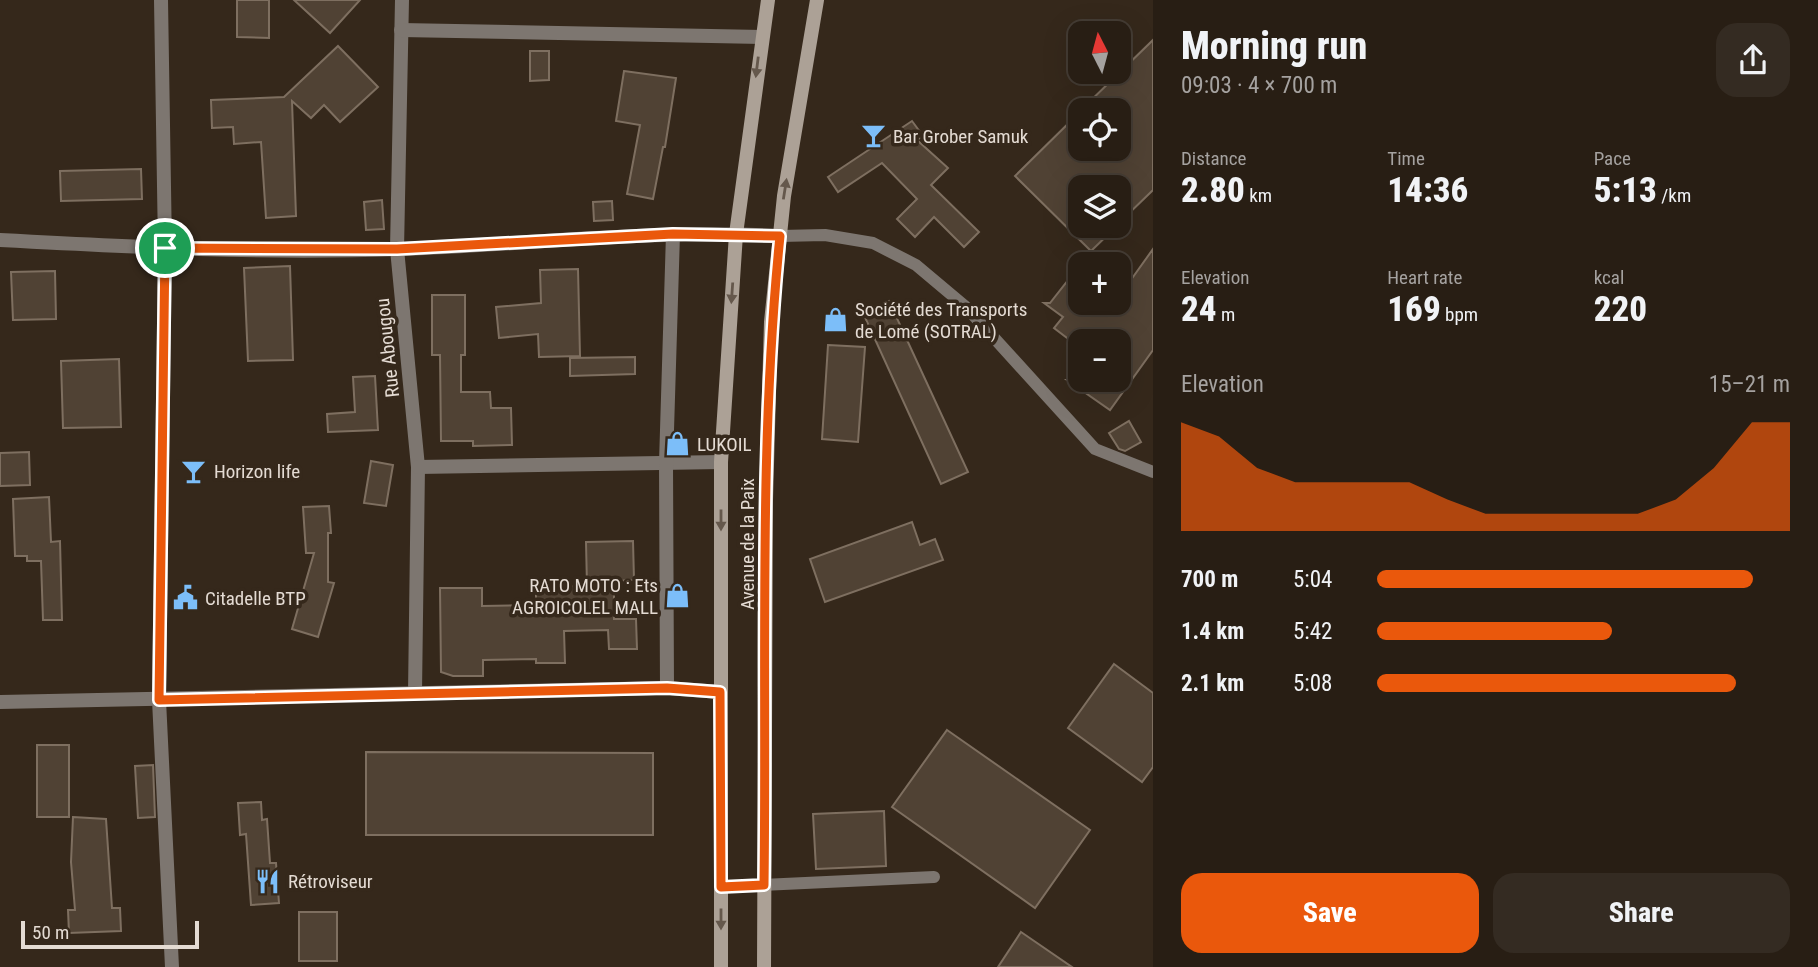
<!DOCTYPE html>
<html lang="en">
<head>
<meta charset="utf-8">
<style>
	body { margin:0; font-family:"Roboto Condensed",sans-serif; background:#342b22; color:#f1f3f6; height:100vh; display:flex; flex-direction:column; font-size:26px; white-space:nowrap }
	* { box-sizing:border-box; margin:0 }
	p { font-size:23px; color:#a5a2a0 }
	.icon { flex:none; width:38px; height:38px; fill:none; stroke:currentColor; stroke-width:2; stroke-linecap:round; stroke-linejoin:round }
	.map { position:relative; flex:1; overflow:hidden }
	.sheet { display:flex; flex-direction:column; background:#281e14; width:665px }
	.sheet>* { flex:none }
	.needle { width:46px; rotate:354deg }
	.buttons { position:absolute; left:1068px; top:21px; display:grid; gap:14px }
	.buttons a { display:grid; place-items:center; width:63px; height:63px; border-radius:14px; background:#281e14; box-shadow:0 7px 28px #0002,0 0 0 2px #443c34; font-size:35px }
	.scale { position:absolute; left:21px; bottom:18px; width:178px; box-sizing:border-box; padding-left:7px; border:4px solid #e4dbd3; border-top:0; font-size:19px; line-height:24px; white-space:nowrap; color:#e4dbd3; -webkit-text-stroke:5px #35281b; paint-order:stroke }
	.pin { position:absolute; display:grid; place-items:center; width:60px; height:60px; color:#fff; margin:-30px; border:4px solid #fff; border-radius:50%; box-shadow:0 2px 7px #0007 }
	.round { display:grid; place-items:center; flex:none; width:74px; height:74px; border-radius:21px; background:#342b22 }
	.overview { display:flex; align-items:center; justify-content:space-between; height:119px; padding:0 28px }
	h1 { font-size:38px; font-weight:800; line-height:52px }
	.metrics { display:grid; grid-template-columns:repeat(3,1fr); gap:10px; height:119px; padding:7px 28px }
	.metrics div { display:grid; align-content:center }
	.metrics b { font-size:35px; font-weight:800 }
	.metrics small { font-size:19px; font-weight:400 }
	.metrics p { font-size:19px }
	.chart { height:196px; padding:14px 28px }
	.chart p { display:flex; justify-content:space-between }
	.chart svg { width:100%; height:126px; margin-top:7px; fill:#ea580c; opacity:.7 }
	.primary-button { display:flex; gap:14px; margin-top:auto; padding:14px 28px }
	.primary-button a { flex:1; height:80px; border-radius:21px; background:#ea580c; color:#fff; font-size:28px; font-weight:800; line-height:80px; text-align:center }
	.primary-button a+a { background:#342b22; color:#f1f3f6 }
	ul { padding:0 28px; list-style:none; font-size:23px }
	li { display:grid; grid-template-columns:112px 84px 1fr; align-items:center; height:52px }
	li i { height:18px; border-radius:9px; background:#ea580c }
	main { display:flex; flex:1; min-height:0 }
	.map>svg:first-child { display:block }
	.building { fill:#504234; stroke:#7e6f60; stroke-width:2 }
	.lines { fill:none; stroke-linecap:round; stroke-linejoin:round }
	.service { stroke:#7d7670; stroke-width:12 }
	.minor { stroke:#7d7670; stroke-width:14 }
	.secondary { stroke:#aca196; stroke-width:14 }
	.oneway { fill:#65584c }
	.route-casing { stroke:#fff; stroke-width:14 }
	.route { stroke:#ea580c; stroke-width:9 }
	.labels { text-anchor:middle; stroke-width:7; stroke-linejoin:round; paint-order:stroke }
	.poi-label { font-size:19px; fill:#e4dbd3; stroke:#35281b; text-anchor:start }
	.street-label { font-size:19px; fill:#e4dbd3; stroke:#35281b }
</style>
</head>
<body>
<main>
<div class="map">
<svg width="1153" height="967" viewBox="0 0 1153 967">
	<rect width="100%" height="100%" fill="#35281b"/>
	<!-- building -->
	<g class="building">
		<path d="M237,0h32v38l-32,-1z"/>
		<path d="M294,0h66l-30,33z"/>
		<path d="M1153,40v150l-35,34v-37h-38v39h37l-26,25 -76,-75 65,-64v37h38v-39h-37z"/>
		<path d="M338,46l40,41 -38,35 -16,-17 -13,13 -19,-17 4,115 -30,2 -5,-76 -27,2 -1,-17 -21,1 -1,-28 73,-3z"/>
		<path d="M530,51h19v29l-19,1z"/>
		<path d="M624,71l52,7 -11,69h-2l-10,52 -26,-5 13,-69 -24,-4z"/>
		<path d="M912,121l11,15 -6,4 31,28 -17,17 48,47 -15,15 -30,-30 -19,20 -18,-18 20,-20 -35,-36 -44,29 -10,-15z"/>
		<path d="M141,169l1,30 -81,2 -1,-30z"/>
		<path d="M382,200l2,29 -18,1 -2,-28z"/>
		<path d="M612,201l1,19 -19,1 -1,-19z"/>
		<path d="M1153,249v101l-43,60 -43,-30h51v-39h-47l-17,-13 9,-11 -19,-14h6l30,-38v38h38v-5z"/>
		<path d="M290,266l3,94 -45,1 -4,-93z"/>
		<path d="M578,269l2,87 -41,1 -1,-23 -39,4 -3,-31 45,-4 -1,-33z"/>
		<path d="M55,271l1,48 -43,1 -2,-48z"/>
		<path d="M432,295h33v60h-4v37h29l1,16h20l1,37 -39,1v-5h-32l-1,-86h-8z"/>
		<path d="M889,301l79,171 -27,12 -78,-171z"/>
		<path d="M828,345l37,2 -7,95 -36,-3z"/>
		<path d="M635,357v17l-65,2v-18z"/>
		<path d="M119,359l2,68 -58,1 -2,-67z"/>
		<path d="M375,376l3,54 -50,2 -1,-18 28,-2 -2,-35z"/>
		<path d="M1129,421l12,21 -16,9 -6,-2 -10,-16z"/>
		<path d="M29,452l1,33 -30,1v-33z"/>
		<path d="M371,461l22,4 -7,41 -22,-3z"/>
		<path d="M49,497l2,45 9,-1 2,79h-19l-2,-59h-14v-5h-12l-2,-57z"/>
		<path d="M329,506l2,27h-3v49l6,1 -16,54 -26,-8 22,-76h-8l-3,-46z"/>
		<path d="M912,522l8,23 15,-6 8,21 -118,42 -15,-43z"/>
		<path d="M633,541l1,39 -20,1v38h22l1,30h-28l-1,-19 -44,1 1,32h-29v-4l-53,1v16h-30l-12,-4 -1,-84h42v18l54,-1v-18l51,-1 -1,-44z"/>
		<path d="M1114,664l39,29v74l-11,15 -74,-54z"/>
		<path d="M947,730l143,100 -55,78 -143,-101z"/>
		<rect x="37" y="745" width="32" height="72"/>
		<path d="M366,752l287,1v82h-287z"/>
		<path d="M153,765l2,52 -17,1 -3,-52z"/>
		<path d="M261,802l1,18 5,-1 3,44h6l3,40 -28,2 -5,-71 -6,1 -2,-32z"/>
		<path d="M884,811l2,55 -70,3 -3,-55z"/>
		<path d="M73,817l33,2 6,89h8l1,23 -52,2 -1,-23h7l-4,-48z"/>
		<rect x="299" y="912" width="38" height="49"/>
		<path d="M1021,932l51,35h-74z"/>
	</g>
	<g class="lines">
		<!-- service -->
		<g class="service">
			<path d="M780,236l45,-1 48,8 43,22 50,42 129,142 58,23"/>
			<path d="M721,887l213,-10"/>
		</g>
		<!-- minor -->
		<g class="minor">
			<path d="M161,0l4,248 -6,452 13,267"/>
			<path d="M402,0l-5,249 21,218 -3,226"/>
			<path d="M401,30l361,7"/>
			<path d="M0,240c132,7 265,14 398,9 127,-4 254,-20 382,-13"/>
			<path d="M418,467l303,-5"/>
			<path d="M667,688l-1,-225 7,-229"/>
			<path d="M0,702l667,-14 53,4"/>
		</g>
		<!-- secondary -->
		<g class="secondary">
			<path d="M721,967v-505l15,-228 32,-234"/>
			<path d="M764,967l2,-467 5,-178 13,-126 33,-196"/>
		</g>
	</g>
	<!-- one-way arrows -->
	<defs><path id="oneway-solid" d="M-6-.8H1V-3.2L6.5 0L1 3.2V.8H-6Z" transform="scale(1.75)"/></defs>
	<g class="oneway">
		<use href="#oneway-solid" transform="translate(757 67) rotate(97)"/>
		<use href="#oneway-solid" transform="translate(785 189) rotate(-81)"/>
		<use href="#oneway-solid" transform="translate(732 293) rotate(94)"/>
		<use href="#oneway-solid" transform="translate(721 520) rotate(90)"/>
		<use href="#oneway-solid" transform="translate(721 919) rotate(90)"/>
	</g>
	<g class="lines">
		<defs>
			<path id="route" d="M673,234l107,2c-22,216 -13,433 -16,649l-43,2 -1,-195 -53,-4 -508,12 6,-452 232,1z"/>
		</defs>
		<!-- route casing -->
		<use href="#route" class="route-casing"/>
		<!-- route -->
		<use href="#route" class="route"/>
	</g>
	<!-- icons -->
	<defs>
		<symbol id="bar-bare" viewBox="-9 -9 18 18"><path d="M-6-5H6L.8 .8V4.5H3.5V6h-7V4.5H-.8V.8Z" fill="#7cbef9" stroke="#35281b" stroke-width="2.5" paint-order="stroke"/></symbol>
		<symbol id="shop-bare" viewBox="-9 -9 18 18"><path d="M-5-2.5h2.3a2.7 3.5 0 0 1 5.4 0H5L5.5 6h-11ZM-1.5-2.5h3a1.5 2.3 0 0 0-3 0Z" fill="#7cbef9" stroke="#35281b" stroke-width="2.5" paint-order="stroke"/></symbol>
		<symbol id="civic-bare" viewBox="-9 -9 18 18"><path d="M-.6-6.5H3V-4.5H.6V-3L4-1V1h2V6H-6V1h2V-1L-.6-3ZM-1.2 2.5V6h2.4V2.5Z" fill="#7cbef9" stroke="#35281b" stroke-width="2.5" paint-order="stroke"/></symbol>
		<symbol id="restaurant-bare" viewBox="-9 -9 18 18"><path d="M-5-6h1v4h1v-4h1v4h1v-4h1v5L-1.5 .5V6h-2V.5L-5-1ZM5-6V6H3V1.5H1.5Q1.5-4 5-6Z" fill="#7cbef9" stroke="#35281b" stroke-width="2.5" paint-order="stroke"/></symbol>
	</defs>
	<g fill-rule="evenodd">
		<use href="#bar-bare" x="856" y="118" width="35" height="35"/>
		<use href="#shop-bare" x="818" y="302" width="35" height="35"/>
		<use href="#shop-bare" x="660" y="426" width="35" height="35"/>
		<use href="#bar-bare" x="176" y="454" width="35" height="35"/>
		<use href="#shop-bare" x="660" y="578" width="35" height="35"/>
		<use href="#civic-bare" x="168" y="580" width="35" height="35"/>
		<use href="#restaurant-bare" x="250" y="864" width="35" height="35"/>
	</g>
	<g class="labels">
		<!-- poi labels -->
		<g class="poi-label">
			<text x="893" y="143">Bar Grober Samuk</text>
			<text x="855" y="316">Société des Transports<tspan x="855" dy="22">de Lomé (SOTRAL)</tspan></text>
			<text x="697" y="451">LUKOIL</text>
			<text x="214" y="478">Horizon life</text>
			<text x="658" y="592" text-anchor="end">RATO MOTO : Ets<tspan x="658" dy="22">AGROICOLEL MALL</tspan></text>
			<text x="205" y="605">Citadelle BTP</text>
			<text x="288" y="888">Rétroviseur</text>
		</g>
		<!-- street labels -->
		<g class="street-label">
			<text transform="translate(387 348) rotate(-96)" y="7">Rue Abougou</text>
			<text transform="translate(747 544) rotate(-90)" y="7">Avenue de la Paix</text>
		</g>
	</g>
</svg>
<div class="buttons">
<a><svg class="needle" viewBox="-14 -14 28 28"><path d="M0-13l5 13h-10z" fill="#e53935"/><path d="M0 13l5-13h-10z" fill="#a5a2a0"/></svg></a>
<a><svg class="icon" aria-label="locate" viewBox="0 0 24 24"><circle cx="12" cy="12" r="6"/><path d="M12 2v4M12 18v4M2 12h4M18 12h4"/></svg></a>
<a><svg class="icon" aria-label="layers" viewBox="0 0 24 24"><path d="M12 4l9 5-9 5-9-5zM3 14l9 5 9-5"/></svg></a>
<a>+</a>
<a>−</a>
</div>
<div class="scale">50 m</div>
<div class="pin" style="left:165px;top:248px;background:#1e9e55"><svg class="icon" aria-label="arrive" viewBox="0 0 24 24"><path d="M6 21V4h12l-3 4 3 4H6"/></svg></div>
</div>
<section class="sheet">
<div class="overview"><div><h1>Morning run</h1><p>09:03 · 4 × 700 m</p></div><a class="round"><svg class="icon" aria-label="share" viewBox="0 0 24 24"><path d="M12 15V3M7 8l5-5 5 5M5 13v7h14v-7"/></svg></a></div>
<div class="metrics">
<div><p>Distance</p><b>2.80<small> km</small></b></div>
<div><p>Time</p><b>14:36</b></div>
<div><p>Pace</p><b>5:13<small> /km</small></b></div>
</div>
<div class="metrics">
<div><p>Elevation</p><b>24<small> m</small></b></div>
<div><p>Heart rate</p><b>169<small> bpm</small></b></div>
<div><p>kcal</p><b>220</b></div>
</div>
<div class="chart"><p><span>Elevation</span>15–21 m</p>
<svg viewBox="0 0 160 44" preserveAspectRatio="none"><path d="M0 44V6L10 11L20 22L30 27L40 27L50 27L60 27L70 33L80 38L90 38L100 38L110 38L120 38L130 33L140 22L150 6L160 6V44z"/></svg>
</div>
<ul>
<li><b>700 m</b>5:04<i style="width:91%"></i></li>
<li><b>1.4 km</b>5:42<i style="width:57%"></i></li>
<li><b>2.1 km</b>5:08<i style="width:87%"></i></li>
</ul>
<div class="primary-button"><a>Save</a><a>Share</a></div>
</section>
</main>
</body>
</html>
